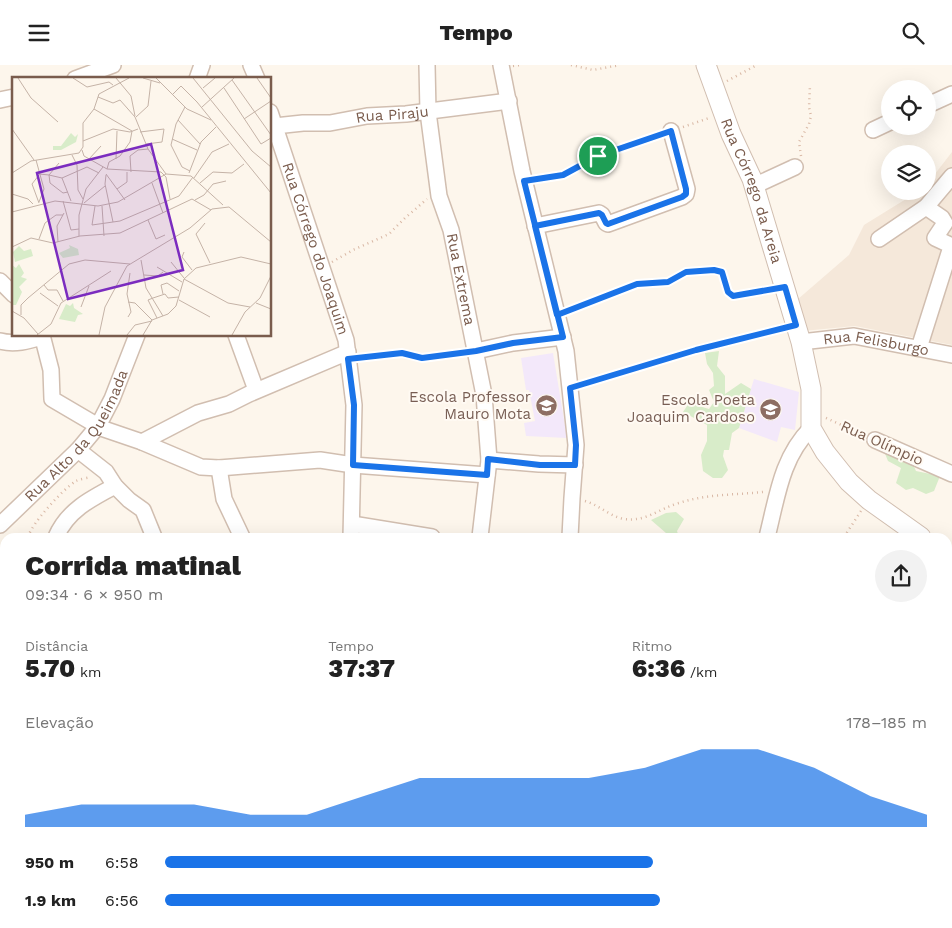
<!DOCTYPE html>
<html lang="pt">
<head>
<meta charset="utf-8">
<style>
	body { margin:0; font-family:"Work Sans",sans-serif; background:#f2f2f2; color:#222; height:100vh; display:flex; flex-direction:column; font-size:19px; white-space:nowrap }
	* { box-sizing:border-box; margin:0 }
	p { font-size:16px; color:#767676 }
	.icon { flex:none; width:28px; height:28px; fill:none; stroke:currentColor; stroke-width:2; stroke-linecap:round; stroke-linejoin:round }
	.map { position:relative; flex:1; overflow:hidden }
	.details { position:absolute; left:0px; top:468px; width:952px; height:396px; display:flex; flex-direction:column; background:#fff; border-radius:15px 15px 0 0; box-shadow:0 5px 20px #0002 }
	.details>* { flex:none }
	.fabs { position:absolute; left:881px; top:15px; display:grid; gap:10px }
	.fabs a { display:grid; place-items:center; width:55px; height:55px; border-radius:50%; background:#fff; box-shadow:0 5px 20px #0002; font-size:25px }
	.pin { position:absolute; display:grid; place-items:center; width:42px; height:42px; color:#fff; margin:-21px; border:2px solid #fff; border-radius:50%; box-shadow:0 1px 5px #0007 }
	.round { display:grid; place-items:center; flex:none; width:52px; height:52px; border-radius:26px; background:#f2f2f2 }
	.summary { display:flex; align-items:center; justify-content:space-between; height:85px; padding:0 25px }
	h1 { font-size:28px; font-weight:800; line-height:38px }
	.stats { display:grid; grid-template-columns:repeat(3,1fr); gap:8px; height:85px; padding:5px 25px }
	.stats div { display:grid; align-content:center }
	.stats b { font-size:25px; font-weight:800 }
	.stats small { font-size:14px; font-weight:400 }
	.stats p { font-size:14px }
	.chart { height:140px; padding:10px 25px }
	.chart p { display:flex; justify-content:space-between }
	.chart svg { width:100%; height:90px; margin-top:5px; fill:#1a73e8; opacity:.7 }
	ul { padding:0 25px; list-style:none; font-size:16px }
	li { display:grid; grid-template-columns:80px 60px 1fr; align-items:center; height:38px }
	li i { height:12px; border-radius:6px; background:#1a73e8 }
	header { display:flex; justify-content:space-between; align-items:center; height:65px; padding:0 25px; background:#fff; font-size:22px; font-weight:800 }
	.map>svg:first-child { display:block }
	.residential { fill:#f5e8da }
	.education { fill:#f3e8fa }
	.green { fill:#d8ecc9 }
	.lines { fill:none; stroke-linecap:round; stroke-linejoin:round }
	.minor-casing { stroke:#d1beb0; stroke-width:18 }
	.tertiary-casing { stroke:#d1beb0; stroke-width:21 }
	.path { stroke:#d9b8a5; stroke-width:2.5; stroke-dasharray:1 4; stroke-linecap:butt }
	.minor { stroke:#fff; stroke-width:15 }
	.tertiary { stroke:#fff; stroke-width:19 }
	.route-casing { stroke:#fff; stroke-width:10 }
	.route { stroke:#1a73e8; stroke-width:6 }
	.labels { text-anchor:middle; stroke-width:4; stroke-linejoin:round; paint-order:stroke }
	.street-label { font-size:15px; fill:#7a5c4d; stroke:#fffaf3 }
	.education-label { font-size:15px; fill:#785e54; stroke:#fffaf3; text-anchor:end }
	.inset-road { fill:none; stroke:#c5b3a7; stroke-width:1 }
	.view { fill:#7b2cbf; fill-opacity:0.15; stroke:#7b2cbf; stroke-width:2.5 }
	.inset-edge { fill:none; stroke:#7a5c4d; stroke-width:2.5 }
</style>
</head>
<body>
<header><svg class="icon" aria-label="menu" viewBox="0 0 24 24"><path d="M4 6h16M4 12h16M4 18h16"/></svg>Tempo<svg class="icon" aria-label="search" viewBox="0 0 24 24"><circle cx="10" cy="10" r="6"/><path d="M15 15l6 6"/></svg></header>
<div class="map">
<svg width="952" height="863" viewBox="0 0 952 863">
	<rect width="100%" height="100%" fill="#fdf6ec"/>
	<!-- residential -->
	<path class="residential" d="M952,87v193l-97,-19 -52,5 -13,-25 59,-51 15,-30 55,-34h9v-8z"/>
	<!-- education -->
	<g class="education">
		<path d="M553,288l14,85 -41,-2 -2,-13 11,-2 -6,-31h-3l-5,-32z"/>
		<path d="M754,314l45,13 -4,38 -14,-3 -4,15 -38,-14z"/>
	</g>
	<!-- green -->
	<g class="green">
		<path d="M719,286l-2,15 8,10v18l16,-11 10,6 -12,39 -7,5 -3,17h-5l-1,6 5,14 -6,8h-9l-10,-7 -2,-16 6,-14v-16l-24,-13 6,-9 20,6 5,-7 -5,-12 5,-4 -1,-13 -6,-9 -2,-11z"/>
		<path d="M884,386l26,7 6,13 24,5 -6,15 -8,3 -13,-6 -7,2 -10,-7 5,-15 -13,-7z"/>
		<path d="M676,447l8,7 -7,12 2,6h-12l-1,-4 -15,-13 15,-7z"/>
		<path d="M5,628v80h-5v-77z"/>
	</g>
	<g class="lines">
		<defs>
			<g id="minor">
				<path d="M251,0l6,14"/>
				<path id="s1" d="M427,0l1,47 11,84 12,34 33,165 5,65 -9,77"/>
				<path d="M501,0l21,106 44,180 10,94 -4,53 -2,39"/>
				<path d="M75,14l38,-14"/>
				<path d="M197,14l5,-14"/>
				<path d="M0,35l14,-3"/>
				<path d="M928,40l24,-11"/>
				<path id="s2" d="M270,47l76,228 8,65 -3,132"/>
				<path id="s3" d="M275,61l28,-3h27l37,-7 39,-2 103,-13"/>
				<path d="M873,65l17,-8"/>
				<path d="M754,121l41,-19"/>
				<path d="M535,161l64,-13 3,2 4,8 2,1 74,-27 4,-3 1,-5 -16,-58"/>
				<path d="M879,174l47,-32 26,-31"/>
				<path d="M0,216l14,14"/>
				<path d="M42,270l9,35 1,29 46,27"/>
				<path d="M236,270l20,55"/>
				<path d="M0,276c14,4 29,0 42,-4"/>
				<path id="s4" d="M801,277l53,-6 98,19"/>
				<path d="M919,283l31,-98v-5l-15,-7 10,-15 -3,-5 -16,-11"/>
				<path d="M476,286l37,-8 50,-6"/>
				<path d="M98,362l44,15 56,-29 31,-9 20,-10 99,-42"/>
				<path d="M875,375l77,34"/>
				<path d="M142,377l59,25 18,1 101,-8 33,5 134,10"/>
				<path d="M78,385l28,22 9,14 14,14 14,10 11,27"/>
				<path d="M489,395l50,4 36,1"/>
				<path d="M219,403l5,31 18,38"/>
				<path d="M352,459l80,13"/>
				<path id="s5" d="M0,460l78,-75 20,-24 14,-27 25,-64"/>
				<path d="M56,472c11,-26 34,-38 59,-51"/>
				<path d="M767,472c10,-39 14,-79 44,-109"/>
				<path d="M0,567h5"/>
				<path d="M948,714l4,3"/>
				<path d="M0,747l5,6"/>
				<path d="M0,851l5,-1"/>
				<path d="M36,859l5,4"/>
				<path d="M167,859l6,4"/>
				<path d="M365,859l2,4"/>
				<path d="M724,859l2,4"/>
				<path d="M941,859l2,4"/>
				<path d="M225,863v-4"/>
				<path d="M527,863v-4"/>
			</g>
			<g id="tertiary">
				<path id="s6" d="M706,0l25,69 21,45 49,163 10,47v39l14,24 24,30 20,18 52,37"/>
				<path d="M948,499l4,5"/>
			</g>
		</defs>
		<!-- minor casing -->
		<use href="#minor" class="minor-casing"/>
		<!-- tertiary casing -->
		<use href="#tertiary" class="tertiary-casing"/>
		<!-- path -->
		<g class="path">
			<path d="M571,0l22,5 27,-5"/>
			<path d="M513,1l8,-1"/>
			<path d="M727,16l30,-16"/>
			<path d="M683,62l26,-9"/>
			<path d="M801,91l-2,-14 10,-18 2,-8 -2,-9 1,-22"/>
			<path d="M538,114l25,-4 35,-19 61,-20"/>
			<path d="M332,197l21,-12 36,-16 16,-16 22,-19"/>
			<path d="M568,246l69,-27 31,-2 18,-10 28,-2 8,2 6,20 5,4 38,-6"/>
			<path d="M361,293l41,-5 20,5 40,-5"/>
			<path d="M583,319l113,-34 87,-22"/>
			<path d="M826,353l38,17"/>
			<path d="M585,436c14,4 24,15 39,18 22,3 34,-10 55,-16 27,-9 56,-8 84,-11"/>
			<path d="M28,472c4,-14 35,-48 48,-56 4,-2 11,-3 15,-4"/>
			<path d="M844,472l17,-26"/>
			<path d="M948,844l4,-3"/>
			<path d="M863,863l27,-2 2,-2"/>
		</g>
		<!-- minor -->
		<use href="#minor" class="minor"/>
		<!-- tertiary -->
		<use href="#tertiary" class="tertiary"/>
	</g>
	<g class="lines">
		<defs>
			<path id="route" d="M598,91l-35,19 -39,6 39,156 -50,6 -37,8 -54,7 -20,-5 -54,6 6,46 -1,60 134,10 1,-16 52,6h35l1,-20 -6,-57 126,-38 100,-25 -11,-38 -52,9 -5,-4 -6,-20 -8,-2 -28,2 -18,10 -31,2 -80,31 -22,-89 64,-13 3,2 4,8 2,1 74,-27 4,-3v-5l-15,-58 -73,25"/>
		</defs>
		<!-- route casing -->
		<use href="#route" class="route-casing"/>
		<!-- route -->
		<use href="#route" class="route"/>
	</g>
	<!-- icons -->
	<defs>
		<symbol id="school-disc" viewBox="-11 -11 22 22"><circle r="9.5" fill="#8d6e63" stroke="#fffaf3"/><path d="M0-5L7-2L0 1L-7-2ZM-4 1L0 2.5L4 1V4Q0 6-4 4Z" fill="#fff"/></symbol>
	</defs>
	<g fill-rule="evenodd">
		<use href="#school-disc" x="534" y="328" width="25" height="25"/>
		<use href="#school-disc" x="758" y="332" width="25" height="25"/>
	</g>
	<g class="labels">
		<!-- street labels -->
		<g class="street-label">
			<text dy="5" stroke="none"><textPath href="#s3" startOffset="118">Rua Piraju</textPath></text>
			<text dy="5" stroke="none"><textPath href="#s6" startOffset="134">Rua Córrego da Areia</textPath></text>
			<text dy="5" stroke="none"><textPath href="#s2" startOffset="144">Rua Córrego do Joaquim</textPath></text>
			<text dy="5" stroke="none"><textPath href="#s1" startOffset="218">Rua Extrema</textPath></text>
			<text dy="5" stroke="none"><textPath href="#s4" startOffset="76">Rua Felisburgo</textPath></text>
			<text dy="5" stroke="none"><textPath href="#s5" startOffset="119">Rua Alto da Queimada</textPath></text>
			<text transform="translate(882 378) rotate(24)" y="5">Rua Olímpio</text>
		</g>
		<!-- education labels -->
		<g class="education-label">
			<text x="531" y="337">Escola Professor<tspan x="531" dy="17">Mauro Mota</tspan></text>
			<text x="755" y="340">Escola Poeta<tspan x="755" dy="17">Joaquim Cardoso</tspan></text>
		</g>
	</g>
	<!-- overview -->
	<g transform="translate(12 12)">
		<rect width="259" height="259" fill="#fdf6ec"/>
		<path d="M59,56l4,4 3,-3 -2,8 -15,8h-8v-4h8zM57,168l9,4 1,6 -16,3 -4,-5 11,-5zM7,169l5,5 7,-2 2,7 -18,6 -2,-10zM7,187l5,9 -3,4 6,2 -8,8 3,5 -6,13h-4v-40l4,3zM61,226l1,5 9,6 -5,1 -3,7 -16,-3 7,-15 4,2z" fill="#d8ecc9"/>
		<path class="inset-road" d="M6,1l13,20 27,24M61,1l14,9 22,-5 4,3M104,1l15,18 4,20M131,1l17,5M144,1l31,31 24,11M181,1l59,73 19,16M245,1l14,20M220,3l39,55M191,11l12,-10M212,11l37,56 10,-6M161,17l8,-8 16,16 74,91M86,20l15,6 7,-3 15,17 13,32 18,25M173,30l-9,17 -5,21 11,22 8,4M190,30l32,-29M82,32l38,22 -2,11 -10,14 -11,6 -2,7M124,40l12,-11 3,-25M232,42l27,-18M166,43l22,24M0,52l22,31M128,55l24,-3 -2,13 -16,2M160,62l25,11M71,64l30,-12 17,3 8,-3M70,73l2,6 23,13 54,3 5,5 4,22M60,78l5,10 1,25 5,9M77,82l12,-13M104,82l1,-28M24,83l8,29 -5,13M47,86l-10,12 13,3M119,95l-1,-16 8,-6 10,-1M0,96l19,-12 48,-8 4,-6v-24l11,-14 5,-15 30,-16M177,96l12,-31 15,-15M27,97l10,1 1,8 13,10 5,-1M94,97l19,26M27,98l-7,9 7,19M94,98l-1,9 8,38M182,101l18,-26 17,-8M140,106l11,30M188,106l13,-11 19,1 12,-9M105,112l10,-7v-10M0,117l16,5 5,5M183,123l9,-5 9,-11 13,-3M51,124l8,29 8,-1M59,124l-9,-23 25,-11 12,6M72,126l21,-17M83,129l-3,19 28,-4 59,-25 14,-19M90,129l2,30M0,135l43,-11 43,5 20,-4 48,-28 25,2 32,29M136,143l8,19 9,-4M193,146l-9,11 14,29M67,159v-21l7,-26 17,-22M27,162l6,-16 11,-8h7M46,165l-1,-16 7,-13M0,170l19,-9 22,5 27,-7 40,-3 72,-34 19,11M172,175l-2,5 10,13M129,183l5,28 17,28M159,185l13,16M145,190l25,15M132,198l14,1 5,-4M172,202l44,24 22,4M32,208l4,5h9l6,11M28,216l18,13M151,217l-2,-9 6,-2 12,8M141,221l12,-4 3,4 11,-1M141,221l-5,2 9,18M167,223l31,17M116,225l7,1 17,17M244,226l15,6M69,230l8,-21M0,234l12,7 14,16M9,238v-10l7,-7 41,-34 16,-4 45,4M116,240l3,-5 -4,-18 3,-21M25,258l14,-11 10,-21 50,-32M87,258l6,-28 22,-41 63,-38 22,-19 17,-2 42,35M115,258l8,-10 17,-4M131,258l9,-15 16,-6 8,-8 8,-27 12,-11 45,-11 30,7M220,258l13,-23 15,-14 11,-22"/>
		<path class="view" d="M139,67l32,126 -115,29 -31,-126z"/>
		<rect width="259" height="259" class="inset-edge"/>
	</g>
</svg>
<div class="fabs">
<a><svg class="icon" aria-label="locate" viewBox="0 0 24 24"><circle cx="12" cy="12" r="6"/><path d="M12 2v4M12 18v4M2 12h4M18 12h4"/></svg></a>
<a><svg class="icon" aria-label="layers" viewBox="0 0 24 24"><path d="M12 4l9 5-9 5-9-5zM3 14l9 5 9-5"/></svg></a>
</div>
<div class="pin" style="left:598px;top:91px;background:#1e9e55"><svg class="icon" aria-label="arrive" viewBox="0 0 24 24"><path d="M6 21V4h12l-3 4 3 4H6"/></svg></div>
<section class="details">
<div class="summary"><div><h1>Corrida matinal</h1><p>09:34 · 6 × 950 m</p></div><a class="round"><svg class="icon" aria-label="share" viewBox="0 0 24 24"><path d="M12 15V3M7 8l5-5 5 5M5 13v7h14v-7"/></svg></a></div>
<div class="stats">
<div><p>Distância</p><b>5.70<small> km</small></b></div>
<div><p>Tempo</p><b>37:37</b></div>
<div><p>Ritmo</p><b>6:36<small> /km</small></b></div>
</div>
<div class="chart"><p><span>Elevação</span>178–185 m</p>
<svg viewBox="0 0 160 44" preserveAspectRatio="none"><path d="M0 44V38L10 33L20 33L30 33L40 38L50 38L60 29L70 20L80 20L90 20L100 20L110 15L120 6L130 6L140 15L150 29L160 38V44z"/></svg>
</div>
<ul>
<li><b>950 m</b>6:58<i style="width:64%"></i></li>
<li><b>1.9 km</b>6:56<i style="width:65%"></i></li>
</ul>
</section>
</div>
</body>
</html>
